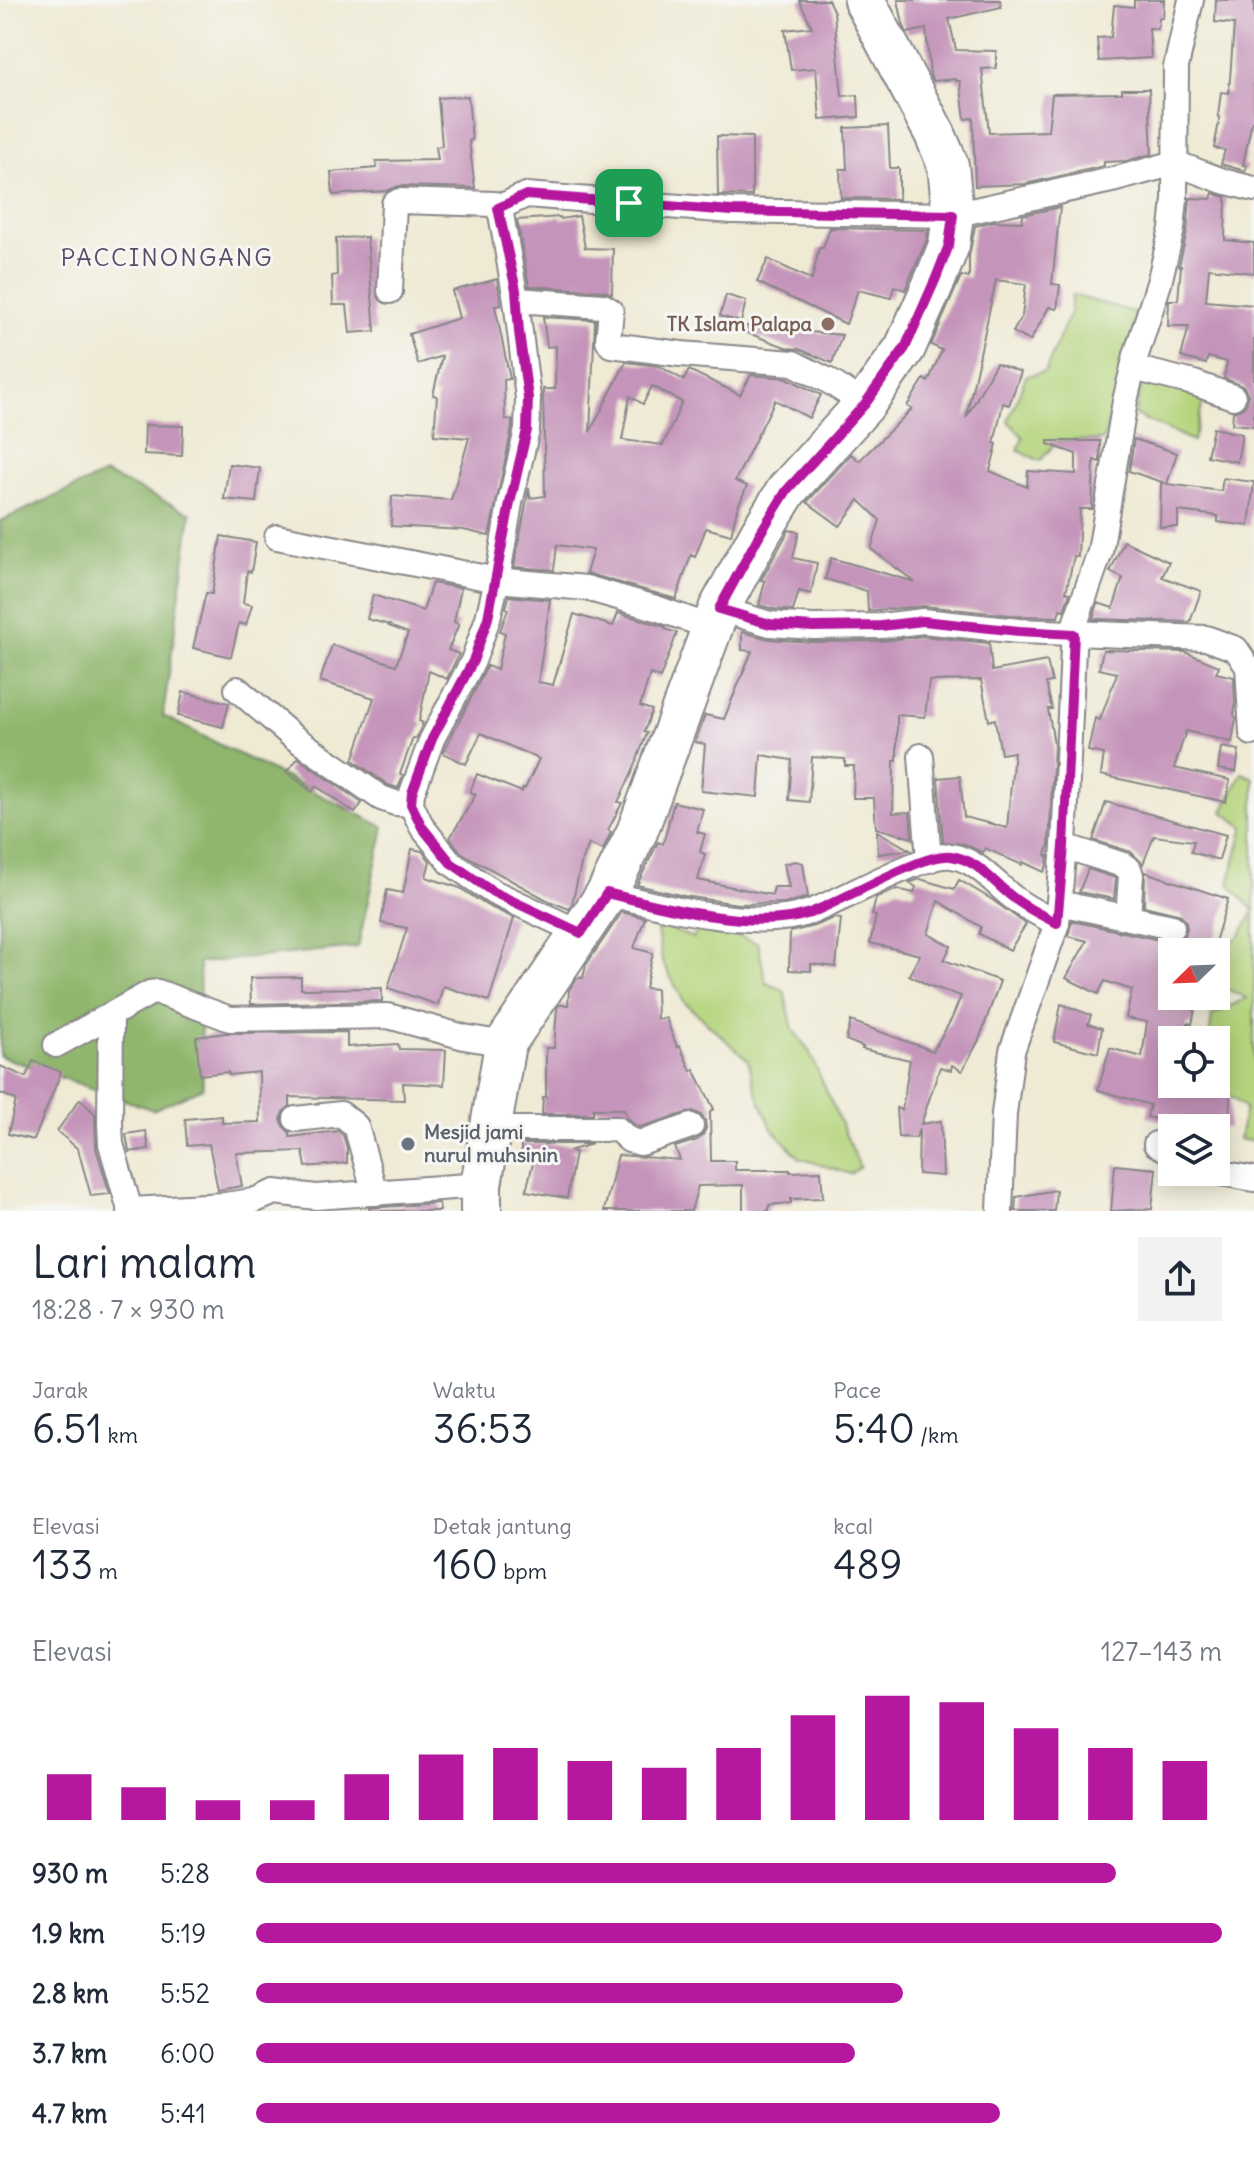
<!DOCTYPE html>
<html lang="id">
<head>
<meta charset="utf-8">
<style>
	body { margin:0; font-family:Delius,sans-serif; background:#f2f2f3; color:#1f2937; height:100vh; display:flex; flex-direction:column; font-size:30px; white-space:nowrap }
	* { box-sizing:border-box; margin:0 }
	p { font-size:26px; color:#747a83 }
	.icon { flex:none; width:44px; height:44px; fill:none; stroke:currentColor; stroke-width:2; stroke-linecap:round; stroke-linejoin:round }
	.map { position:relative; height:1211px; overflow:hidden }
	.panel { display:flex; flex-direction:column; background:#fff; flex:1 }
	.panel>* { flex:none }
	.needle { width:52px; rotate:247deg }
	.controls { position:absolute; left:1158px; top:938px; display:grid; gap:16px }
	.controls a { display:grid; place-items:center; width:72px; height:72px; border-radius:0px; background:#fff; box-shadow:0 4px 20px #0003; font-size:40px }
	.pin { position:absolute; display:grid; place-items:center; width:68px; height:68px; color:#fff; margin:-34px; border-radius:16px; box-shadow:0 4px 12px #0006 }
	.round { display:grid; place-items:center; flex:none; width:84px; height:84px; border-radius:0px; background:#f2f2f3 }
	.overview { display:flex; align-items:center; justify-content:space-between; height:136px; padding:0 32px }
	h1 { font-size:44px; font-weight:600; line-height:60px }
	.stats { display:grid; grid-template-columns:repeat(3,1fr); gap:12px; height:136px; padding:8px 32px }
	.stats div { display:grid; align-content:center }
	.stats b { font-size:40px; font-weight:600 }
	.stats small { font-size:22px; font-weight:400 }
	.stats p { font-size:22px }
	.chart { height:224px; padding:16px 32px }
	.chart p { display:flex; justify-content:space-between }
	.chart svg { width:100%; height:144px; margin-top:8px; stroke:#b5179e; stroke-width:6 }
	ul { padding:0 32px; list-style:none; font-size:26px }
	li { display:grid; grid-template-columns:128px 96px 1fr; align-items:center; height:60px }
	li i { height:20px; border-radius:10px; background:#b5179e }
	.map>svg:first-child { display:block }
	.green { fill:#b4d47c; stroke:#6b7b5c; stroke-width:2 }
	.forest { fill:#8fb66c; stroke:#586c54; stroke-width:2 }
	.building { fill:#c594ba; fill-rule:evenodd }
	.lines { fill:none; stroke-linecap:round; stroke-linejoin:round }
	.minor-casing { stroke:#888688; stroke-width:28 }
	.primary-casing { stroke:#888688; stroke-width:44 }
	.minor { stroke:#fff; stroke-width:24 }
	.primary { stroke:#fff; stroke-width:40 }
	.route-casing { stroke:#fff; stroke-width:16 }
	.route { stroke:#b5179e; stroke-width:10 }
	.education-dot { fill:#8d6e63; stroke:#f6f6f2; stroke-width:3 }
	.worship-dot { fill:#6b7280; stroke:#f6f6f2; stroke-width:3 }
	.labels { text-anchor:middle; stroke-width:6; stroke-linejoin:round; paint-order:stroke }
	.education-label { font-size:20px; font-weight:bold; fill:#785e54; stroke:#f6f6f2; text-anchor:end }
	.worship-label { font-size:20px; font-weight:bold; fill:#5b616d; stroke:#f6f6f2; text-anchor:start }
	.quarter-label { font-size:24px; letter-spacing:2px; fill:#5b4a67; stroke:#f6f6f2 }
</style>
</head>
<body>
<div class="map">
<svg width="1254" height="1211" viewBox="0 0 1254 1211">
	<rect width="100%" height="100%" fill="#f6f6f2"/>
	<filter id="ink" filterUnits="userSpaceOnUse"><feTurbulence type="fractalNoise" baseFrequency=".0125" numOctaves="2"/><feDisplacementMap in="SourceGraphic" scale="16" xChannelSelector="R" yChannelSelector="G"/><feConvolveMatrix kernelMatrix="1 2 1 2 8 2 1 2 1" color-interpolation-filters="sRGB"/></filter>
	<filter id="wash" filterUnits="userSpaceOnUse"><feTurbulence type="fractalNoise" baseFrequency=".006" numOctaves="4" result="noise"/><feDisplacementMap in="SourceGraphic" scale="32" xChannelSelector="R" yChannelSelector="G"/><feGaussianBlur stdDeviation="1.8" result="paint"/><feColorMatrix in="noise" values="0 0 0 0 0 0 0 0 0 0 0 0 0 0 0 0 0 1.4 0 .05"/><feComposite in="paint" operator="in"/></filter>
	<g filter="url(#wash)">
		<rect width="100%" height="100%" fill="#efead4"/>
		<!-- green -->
		<g class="green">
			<path d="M1072,295l69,19 -38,126 -46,1 -17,20 -22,-11 5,-13 -15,-16 18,-45 19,-4 25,-59z"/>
			<path d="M1143,376l61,22 -11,43 -58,-26z"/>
			<path d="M1242,773l12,5v364l-15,-3 6,-31 -30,-24 1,-44h-7l3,-25 35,-17 -31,-14v-26l3,-8 21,-14 14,-25 -25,-27 15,-57 -21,-15z"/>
			<path d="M701,923l57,20 8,40 18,7 9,40 15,19 52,118 -10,7 -50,-16 -28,-29 -16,-38 -8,-31 -64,-58 -22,-41 -6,-37 37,14z"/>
		</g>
		<!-- forest -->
		<path class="forest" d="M105,474l86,39 -28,203 221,111 -26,120 -159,16 4,125 -50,22 -153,-54v-535z"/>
		<g id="blocks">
			<!-- building -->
			<g class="building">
				<path d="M799,0h29l6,12 8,84 16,-1 1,22 -39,3 -4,-52 -25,2 -6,-40 27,-3z"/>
				<path d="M898,0h102l1,7 -52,12 7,31 40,1v17l-14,1 7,64 59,-2 4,-37 70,-1v-4h27l3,65 -26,7 -22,1v4l-79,18 -50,2 -2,-68 -8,1 -5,-38h-4v-2l-23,2 -3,-6 -4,-46 -19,4 -4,-9z"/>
				<path d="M1134,0h30l-1,18h-4l-1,11 -9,-1 2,30 -52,3 -2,-23 14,-1 3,-32 20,2z"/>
				<path d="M1216,0h38v121h-2l-9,44 4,1 -2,5 -24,-7 4,-14 -11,-2 6,-31 -2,-1 3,-24 8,1 5,-69 -19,-2z"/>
				<path d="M468,96l4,44 -3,1 6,47 -76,-2 -12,5 -54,4 -2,-23 46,-4 -1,-7 62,-1 -2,-13 6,-1 -4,-48z"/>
				<path d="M888,126l2,42h9v31l-58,-1 -1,-29h7l-2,-41z"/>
				<path d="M717,136l35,1v59l-34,-1z"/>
				<path d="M1213,193l13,4 -1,43 29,3v30l-45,-5 -3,33 48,4v121l-22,-2 1,-12 10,-4 4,-5 1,-8 -4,-8 -20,-9 3,-16 -19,-5 -2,7 -25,-7 8,-31h-21l1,-26h9l3,-34h-2l8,-35 3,-33 21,1z"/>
				<path d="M1060,207l-8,77 8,1 -3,24 -8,-2 -19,34 -17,-9 9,-16 4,-32 -30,-4 -30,138 30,-55 25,9 -12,33 -6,-2 -9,40 3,1 -7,27 37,16 1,-16 48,3v-20l-28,-10v-3h52v21l-6,-2 -2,49h-12l-2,48 -4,-1 -8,36 4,1 -6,17 -4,-1 -2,8 -38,-1 -96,-10 -56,5 -1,-20 -42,-12 6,-21 84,24 -44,-33 9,-29 -21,-20 -19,26 -33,-24 44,-48 8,7 53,-52 -5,-3 17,-27 4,3 14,-32 -11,-5 30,-69 8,2v-22l6,-30 19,-5 28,1 1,-7z"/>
				<path d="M579,216l6,32 28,1 -1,45 -8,-3 -75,-5 -12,-66 43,-3 1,2z"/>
				<path d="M830,228l98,2 -1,9 -22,51 -11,-4 -3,12 -33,-8 -12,34 -89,-42 11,-23 44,21 7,-32h4z"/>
				<path d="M367,237l8,94 -25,2 -3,-28h-14l-1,-29 5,-1 -1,-37z"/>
				<path d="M497,279l4,26 -6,1 15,73 -6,1 1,39 7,1v8l-23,108 -25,-6 -73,-4 1,-30 59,4 18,-62 -35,-3 3,-39 -4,-1 9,-39 -24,8 -9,-30 50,-16 -7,-27z"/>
				<path d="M726,295l20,6 -5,21 -21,-6z"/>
				<path d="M543,317l52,3 -5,112 36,-70 33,4 25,14 5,-10 51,25 11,-20 36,3 34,17 -12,23 -34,-18 -40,81 12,5 -10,23 -6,26 -25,-7 -11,29 -4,-2 -15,44 -90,-26 7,-23 -36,-5 -3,25 -40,-3 15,-79 1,10 15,-2 -2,-107h12l1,-43 -9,1zM652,386l30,16 -19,43 -41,-5 8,-44 13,8z"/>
				<path d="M746,326l96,9 -10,28 -33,-14 -11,-1 -43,-16z"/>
				<path d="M145,425l38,1 -1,30 -38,-2z"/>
				<path d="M1213,428l29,6 -5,28 -30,-6z"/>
				<path d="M1134,439l43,14 -10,31 54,7 2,-13 31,4 -5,44 -31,-4v-6l-40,-5v16h-18l1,-44h4l-36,-12z"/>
				<path d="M229,464l31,4 -4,34 -32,-3z"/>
				<path d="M789,530l10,2 -6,26 24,5 -6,31 -12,-3 -6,20 -20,-2 -14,-4 6,-24 -4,-1z"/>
				<path d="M221,536l35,6 -5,30 -4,-1 -4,32 9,2 -6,20 -7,-2 -8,34 -38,-9 13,-55 6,1z"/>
				<path d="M1124,541l45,21 -7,15 39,14 -11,31 -97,-3 5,-16 15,5 10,-30 -13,-6z"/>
				<path d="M432,583l29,5 -7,34 5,2 -11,26 11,4 -12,25 -18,-8 -10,50 4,2 -7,16 -3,-1 -13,36 3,1 -5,13 -10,-3 -35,-25 21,-62 -54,-17 12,-36 64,20 12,-32 -19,-7 1,-1 -23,-6 6,-24 50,16z"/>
				<path d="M509,596l41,4 -12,82 15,3 21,-71 39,12 5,-13 48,14 -1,2 12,4 -17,45 -10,-4 -10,32 12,4 -8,22 3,1 -15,40 -14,29 4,1 -14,27 3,2 -8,18 -14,-6 -8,20 -9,40 -3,5 -22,-9 -75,-41 -11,-7 -11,-14 26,-44 -6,-2 7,-18 45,18 1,-4 2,1 14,-30 -58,-26 -15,31 -23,-11 44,-87 10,4 8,-37 -5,-2 8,-22 -2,-1z"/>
				<path d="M742,632l27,7 43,3 69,-1 42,-5 66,7 3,28 55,-10 5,21 -6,1 6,26h-4l6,35 -5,101 -3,10 2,1 -1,9 -3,7 -21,-10 -1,3 -37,-17 -2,5 -19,-9 -21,-2 -5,-64 22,-2 4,41 43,11 7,-76 -13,2 -6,-35 -6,2 -8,-41 -52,1 -4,36 -28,-2v46h-3l-1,52 17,-1 2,26 -36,-10 -2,-30h-21l1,-32h-9v-7l-33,-2 -3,45 -20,-2 3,-40 -31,-5 -3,42 -57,-6 4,-47 -10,-2 10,-27 19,4 28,-68 -10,-1z"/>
				<path d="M1103,650l82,2 34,14 -3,7 18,4 1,30 -1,8 2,3 -4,24 -46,-11 -12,37 56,12 -4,22 -125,-27 3,-21 -16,-3 7,-33 5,2 17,-47 -18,-4z"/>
				<path d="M183,692l46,11 -6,24 -45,-11z"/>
				<path d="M1221,747l18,3 -3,22 -18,-3z"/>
				<path d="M298,758l64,45 -7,10 -39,-27 -4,6 -25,-20z"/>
				<path d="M674,802l29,7 -6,23 8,2 -5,18 5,2 -7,26 74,15 2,-8h15l-5,-23 11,-3 8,2 5,34 -22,6 -48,1 -54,-8 -47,-11 21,-43 5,2z"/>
				<path d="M1106,802l120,33 -7,25 -28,-8 3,-11 -40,-5 -11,28 -12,-12 -38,-12z"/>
				<path d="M877,831l33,19 -32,4z"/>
				<path d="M412,849l10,2 8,10 -4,16 34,11 26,17 28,13 -25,83 -46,-15 -5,19 -50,-17 19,-60 -26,-5 6,-33 16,3z"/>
				<path d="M1088,869l28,9 -2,21 -35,-7z"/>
				<path d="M1145,872l83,27 -16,53h-40v44h26l-6,28 -4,-1 -3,17h-13v44h14l-1,7 45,2 -1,35h-38l-44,-11 3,-12 -52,-15 12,-42 32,9 5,-35 -21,-4 6,-28 -27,-9 -7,13 -32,-16 21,-37 -19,-5 4,-15 97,21 7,-1 7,-3 4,-9 -1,-7 -5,-7 -37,-9z"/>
				<path d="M920,879l34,10 5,-9 32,19 35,25 -16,26 -31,-16 2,-7 -43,-26 -10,33 23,12 -7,14 56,21 -21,59 -17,31 -10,-6 -1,5 -11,-3 -19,57 20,-3 2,55 -25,-2 1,-46 -3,10 -18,-1 -2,-29 6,2 8,-50 -48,-11 1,-2 -17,-7 5,-19 82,30 19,-33 9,-22 -31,-10 -21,-11 11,-20 -50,-12 6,-27 -4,-1 4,-17 21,-9 17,4 2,-6 -7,-4z"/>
				<path d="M622,912l23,6 -11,30 19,5 -8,35 11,1 1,30 9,-1 11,29 3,-1 11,25 3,-2 20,40 -4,2 1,50h24v9h55v2l31,-1 2,27 -32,1v4l-22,2v6h-26v-26l-45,1 -7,25h-87l14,-56 62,5 -5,-13 22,-7 6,-5 3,-7 -1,-8 -4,-5 -8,-4 -53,16 -4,-1 -9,-8 -3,-9h-31v5h-51l1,-17h3v-49h8l3,-40 2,-3h9l1,-15 8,-12h6l3,-13z"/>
				<path d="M834,918l7,1 -5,48 -25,-3v7l-22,-1 1,-38 24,-6z"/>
				<path d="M301,977v12l81,-1v13l-131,3 -1,-26z"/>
				<path d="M1061,1004l30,11 -3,9 14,4 -4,25 -44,-11z"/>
				<path d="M347,1032v15l51,-3 1,5 47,1 -2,35 -41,-2 1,17 -114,-3v9l-7,6 -2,8 3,7 6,6v4l48,-6 5,4 4,13v15l-41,4 -3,-16 -67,2 6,33 -24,4 -9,-46 -22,2 -2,-27 37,-3v7l38,-1 -1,-50 -30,3 -1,-3 -28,3 -4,-38 30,-4z"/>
				<path d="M33,1061l28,11 -27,68 -26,-6 8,-34 -16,-7v-27l26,11z"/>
				<path d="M80,1099l15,15 1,34 14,46 -19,2 -13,-47 -21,-18z"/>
				<path d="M146,1131l3,18 -20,3 -3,-18z"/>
				<path d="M521,1144h71l-23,7 6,1 -8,46 -41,-7 8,-32 -13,-2z"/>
				<path d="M1115,1165l41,4 -4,40 -41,2z"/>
				<path d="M1056,1190l-2,21h-39l1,-14z"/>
				<path d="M439,1203l1,8h-70l-1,-3z"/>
			</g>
		</g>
	</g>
	<g filter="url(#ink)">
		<use href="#blocks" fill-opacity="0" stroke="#888688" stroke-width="2"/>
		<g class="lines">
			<defs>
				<g id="minor">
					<path d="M498,208l28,-13 206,16 221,4 163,-36 59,-16 48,18 31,8"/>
					<path d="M390,291l4,-87 5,-3 96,3 6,10 15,86"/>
					<path d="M1133,368l61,15 39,14"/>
					<path d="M277,537l220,43 13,-77 17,-73 1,-32 -12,-98 87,6 8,5 -3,29 3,5 70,9 112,9 34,17 38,24"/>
					<path d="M719,609l51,15 43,3 68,-1 42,-5 96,10 187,7 30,11 12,18 4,66"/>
					<path d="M237,689l55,47 89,62 14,5 16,1"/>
					<path d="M921,756l8,104"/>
					<path d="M1064,846l59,19 6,4 2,6 -3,43"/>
					<path d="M607,893c55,14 149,39 203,19 30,-10 115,-60 141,-56 27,4 42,27 64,43 13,10 28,17 42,24"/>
					<path d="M1059,903l113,24"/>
					<path d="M581,933l-88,-41 -42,-29 -29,-36 -11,-23 1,-11 20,-54 41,-78 15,-43 9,-38 89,8 70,20 57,20"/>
					<path d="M111,1015l-1,109 1,20 19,66 95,-5 28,-4 22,-9 41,5 165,-12"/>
					<path d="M56,1045l94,-52 8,-1 72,27 158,-3 76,21 41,7"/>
					<path d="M296,1119l45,-5 15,12 19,67"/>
					<path d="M492,1129h125l12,11 12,3 50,-17"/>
					<path d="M1156,1144l16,8"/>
					<path d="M1215,1172l39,7"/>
					<path d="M1000,1211l4,-97 8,-63 45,-128 7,-77 10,-219 26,-75 25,-151 11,-46 23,-72 13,-54 3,-30 1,-132 15,-67"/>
				</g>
				<path id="primary" d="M481,1211v-26l24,-141 102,-151 30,-61 82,-223 42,-77 26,-42 78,-86 40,-56 31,-70 13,-33 4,-30 -5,-50 -13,-31 -71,-134"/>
			</defs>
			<!-- minor casing -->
			<use href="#minor" class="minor-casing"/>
			<!-- primary casing -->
			<use href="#primary" class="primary-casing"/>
			<!-- minor -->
			<use href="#minor" class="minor"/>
			<!-- primary -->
			<use href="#primary" class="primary"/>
		</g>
	</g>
	<g class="lines" filter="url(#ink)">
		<defs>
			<path id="route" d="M526,195l206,16 221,4 -4,30 -13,33 -31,70 -40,56 -78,86 -26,42 -42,77 51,15 43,3 68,-1 42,-5 96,10 55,3 -10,212 -7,77c-14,-7 -29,-14 -42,-24 -22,-16 -36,-39 -64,-43 -27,-4 -110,46 -141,57 -54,19 -148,-6 -203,-20l-26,40 -88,-41 -42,-29 -29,-36 -11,-23 1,-11 20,-54 41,-78 15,-43 22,-115 17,-73 1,-32 -9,-66 -3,-42 -18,-82z"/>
		</defs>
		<!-- route casing -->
		<use href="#route" class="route-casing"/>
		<!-- route -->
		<use href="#route" class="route"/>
	</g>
	<!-- markers -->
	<circle class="education-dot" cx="828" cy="324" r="8"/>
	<circle class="worship-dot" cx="408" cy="1144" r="8"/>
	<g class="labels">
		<!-- education labels -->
		<g class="education-label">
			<text x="812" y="331">TK Islam Palapa</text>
		</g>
		<!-- worship labels -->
		<g class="worship-label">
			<text x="424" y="1139">Mesjid jami<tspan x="424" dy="23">nurul muhsinin</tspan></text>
		</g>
		<!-- quarter labels -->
		<g class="quarter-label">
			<text x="167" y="266">PACCINONGANG</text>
		</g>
	</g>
</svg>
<div class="controls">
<a><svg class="needle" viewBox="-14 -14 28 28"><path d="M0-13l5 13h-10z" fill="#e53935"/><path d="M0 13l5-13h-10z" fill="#747a83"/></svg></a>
<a><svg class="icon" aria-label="locate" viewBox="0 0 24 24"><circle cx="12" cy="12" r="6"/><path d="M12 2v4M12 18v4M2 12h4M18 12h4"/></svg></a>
<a><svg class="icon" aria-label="layers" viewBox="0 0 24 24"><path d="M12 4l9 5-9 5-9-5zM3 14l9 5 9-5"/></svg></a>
</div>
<div class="pin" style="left:629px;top:203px;background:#1e9e55"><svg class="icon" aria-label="arrive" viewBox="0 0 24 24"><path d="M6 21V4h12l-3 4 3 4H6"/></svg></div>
</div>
<section class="panel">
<div class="overview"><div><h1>Lari malam</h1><p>18:28 · 7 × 930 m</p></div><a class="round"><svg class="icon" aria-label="share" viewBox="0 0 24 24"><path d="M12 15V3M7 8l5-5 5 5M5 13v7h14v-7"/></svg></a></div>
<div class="stats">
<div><p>Jarak</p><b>6.51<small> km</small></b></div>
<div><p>Waktu</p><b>36:53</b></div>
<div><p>Pace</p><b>5:40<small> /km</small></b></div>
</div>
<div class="stats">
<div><p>Elevasi</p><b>133<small> m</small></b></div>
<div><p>Detak jantung</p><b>160<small> bpm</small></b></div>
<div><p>kcal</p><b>489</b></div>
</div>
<div class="chart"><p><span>Elevasi</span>127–143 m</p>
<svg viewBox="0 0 160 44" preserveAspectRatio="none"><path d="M5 44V30M15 44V34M25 44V38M35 44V38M45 44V30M55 44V24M65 44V22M75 44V26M85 44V28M95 44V22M105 44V12M115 44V6M125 44V8M135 44V16M145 44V22M155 44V26"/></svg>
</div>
<ul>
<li><b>930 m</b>5:28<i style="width:89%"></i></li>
<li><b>1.9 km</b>5:19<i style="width:100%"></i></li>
<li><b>2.8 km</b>5:52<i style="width:67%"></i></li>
<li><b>3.7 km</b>6:00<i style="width:62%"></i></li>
<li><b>4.7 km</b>5:41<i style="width:77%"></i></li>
</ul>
</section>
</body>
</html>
